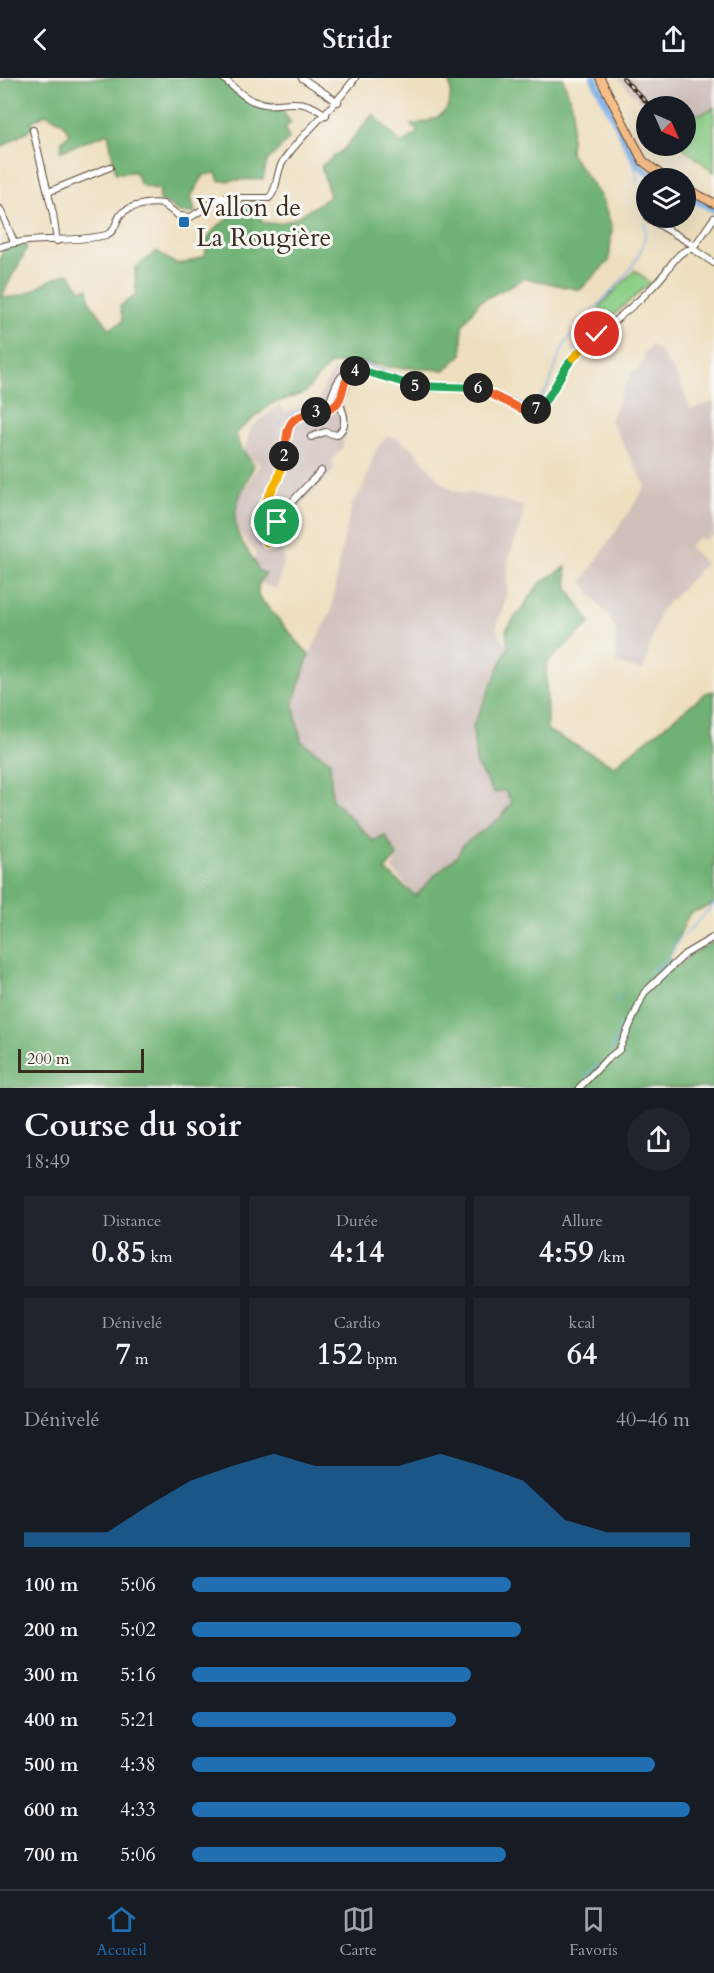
<!DOCTYPE html>
<html lang="fr">
<head>
<meta charset="utf-8">
<style>
	body { margin:0; font-family:Cardo,serif; background:#20242c; color:#f1f3f6; height:100vh; display:flex; flex-direction:column; font-size:22px; white-space:nowrap }
	* { box-sizing:border-box; margin:0 }
	p { font-size:20px; color:#9ea1a6 }
	.icon { flex:none; width:33px; height:33px; fill:none; stroke:currentColor; stroke-width:2; stroke-linecap:round; stroke-linejoin:round }
	.map { position:relative; height:1010px; overflow:hidden }
	.panel { display:flex; flex-direction:column; background:#171b24; flex:1 }
	.panel>* { flex:none }
	.needle { width:39px; rotate:135deg }
	.controls { position:absolute; left:636px; top:18px; display:grid; gap:12px }
	.controls a { display:grid; place-items:center; width:60px; height:60px; border-radius:50%; background:#171b24; box-shadow:0 6px 24px #0002; font-size:30px }
	.scale { position:absolute; left:18px; bottom:15px; width:126px; box-sizing:border-box; padding-left:6px; border:3px solid #3b2a1e; border-top:0; font-size:16px; line-height:21px; white-space:nowrap; color:#3b2a1e; -webkit-text-stroke:4px #f6f6f2; paint-order:stroke }
	.pin { position:absolute; display:grid; place-items:center; width:51px; height:51px; color:#fff; margin:-26px; border:3px solid #fff; border-radius:50%; box-shadow:0 2px 6px #0007 }
	.km { position:absolute; width:30px; height:30px; margin:-15px; border-radius:50%; background:#222; color:#fff; font-size:16px; line-height:30px; text-align:center }
	.round { display:grid; place-items:center; flex:none; width:63px; height:63px; border-radius:32px; background:#20242c }
	.overview { display:flex; align-items:center; justify-content:space-between; height:102px; padding:0 24px }
	h1 { font-size:33px; font-weight:700; line-height:45px }
	.figures { display:grid; grid-template-columns:repeat(3,1fr); gap:9px; height:102px; padding:6px 24px }
	.figures div { display:grid; align-content:center; border-radius:0px; background:#20242c; text-align:center }
	.figures b { font-size:30px; font-weight:700 }
	.figures small { font-size:16px; font-weight:400 }
	.figures p { font-size:16px }
	.chart { height:168px; padding:12px 24px }
	.chart p { display:flex; justify-content:space-between }
	.chart svg { width:100%; height:108px; margin-top:6px; fill:#1f6fb2; opacity:.7 }
	ul { padding:0 24px; list-style:none; font-size:20px }
	li { display:grid; grid-template-columns:96px 72px 1fr; align-items:center; height:45px }
	li i { height:15px; border-radius:8px; background:#1f6fb2 }
	header { display:flex; justify-content:space-between; align-items:center; height:78px; padding:0 24px; background:#171b24; font-size:27px; font-weight:700 }
	.tabs { display:flex; justify-content:space-around; align-items:center; height:84px; border-top:2px solid #363941; background:#171b24; font-size:16px; color:#9ea1a6 }
	.tabs a { display:grid; justify-items:center; gap:3px }
	.tabs .on { color:#1f6fb2 }
	.map>svg:first-child { display:block }
	.industrial { fill:#cfc0bb }
	.green { fill:#8bcf88; stroke:#637c53; stroke-width:1.5 }
	.forest { fill:#70b274; stroke:#566e49; stroke-width:1.5 }
	.lines { fill:none; stroke-linecap:round; stroke-linejoin:round }
	.stream { stroke:#79ace5; stroke-width:1.5 }
	.river { stroke:#79ace5; stroke-width:8 }
	.minor-casing { stroke:#564536; stroke-width:8 }
	.major-casing { stroke:#564536; stroke-width:10 }
	.minor { stroke:#fff; stroke-width:6 }
	.major { stroke:#f7be88; stroke-width:8 }
	.rail-casing { stroke:#3b2a1e; stroke-width:4 }
	.rail { stroke:#f6f6f2; stroke-width:1.5; stroke-dasharray:4.5; stroke-linecap:butt }
	.split-1-casing { stroke:#fff; stroke-width:12 }
	.split-2-casing { stroke:#fff; stroke-width:12 }
	.split-3-casing { stroke:#fff; stroke-width:12 }
	.split-4-casing { stroke:#fff; stroke-width:12 }
	.split-5-casing { stroke:#fff; stroke-width:12 }
	.split-6-casing { stroke:#fff; stroke-width:12 }
	.split-7-casing { stroke:#fff; stroke-width:12 }
	.split-8-casing { stroke:#fff; stroke-width:12 }
	.split-9-casing { stroke:#fff; stroke-width:12 }
	.split-1 { stroke:#f5b400; stroke-width:8 }
	.split-2 { stroke:#f5b400; stroke-width:8 }
	.split-3 { stroke:#f0652b; stroke-width:8 }
	.split-4 { stroke:#f0652b; stroke-width:8 }
	.split-5 { stroke:#22a559; stroke-width:8 }
	.split-6 { stroke:#22a559; stroke-width:8 }
	.split-7 { stroke:#f0652b; stroke-width:8 }
	.split-8 { stroke:#22a559; stroke-width:8 }
	.split-9 { stroke:#f5b400; stroke-width:8 }
	.poi-dot { fill:#1f6fb2; stroke:#f6f6f2; stroke-width:2 }
	.labels { text-anchor:middle; stroke-width:6; stroke-linejoin:round; paint-order:stroke }
	.poi-label { font-size:26px; fill:#3b2a1e; stroke:#f6f6f2; text-anchor:start }
</style>
</head>
<body>
<header><svg class="icon" aria-label="back" viewBox="0 0 24 24"><path d="M15 5l-7 7 7 7"/></svg>Stridr<svg class="icon" aria-label="share" viewBox="0 0 24 24"><path d="M12 15V3M7 8l5-5 5 5M5 13v7h14v-7"/></svg></header>
<div class="map">
<svg width="714" height="1010" viewBox="0 0 714 1010">
	<rect width="100%" height="100%" fill="#f6f6f2"/>
	<filter id="ink" filterUnits="userSpaceOnUse"><feTurbulence type="fractalNoise" baseFrequency=".0167" numOctaves="2"/><feDisplacementMap in="SourceGraphic" scale="12" xChannelSelector="R" yChannelSelector="G"/><feConvolveMatrix kernelMatrix="1 2 1 2 8 2 1 2 1" color-interpolation-filters="sRGB"/></filter>
	<filter id="wash" filterUnits="userSpaceOnUse"><feTurbulence type="fractalNoise" baseFrequency=".008" numOctaves="4" result="noise"/><feDisplacementMap in="SourceGraphic" scale="24" xChannelSelector="R" yChannelSelector="G"/><feGaussianBlur stdDeviation="1.35" result="paint"/><feColorMatrix in="noise" values="0 0 0 0 0 0 0 0 0 0 0 0 0 0 0 0 0 1.4 0 .05"/><feComposite in="paint" operator="in"/></filter>
	<g filter="url(#wash)">
		<rect width="100%" height="100%" fill="#eedfbf"/>
		<!-- industrial -->
		<g class="industrial">
			<path d="M618,0h96v29l-10,7h-12l-6,-3v-5h-15l-4,-7 -6,7 -15,2z"/>
			<path d="M651,267l9,6 16,24 15,34 23,-7v133l-11,5 -4,-3 -10,9 16,18 -45,47 -17,60 -27,-8 -1,-36 -33,-45 64,-96 -36,-66 23,-51 4,2 8,-12 -3,-3z"/>
			<path d="M335,291l15,11 -7,24 4,23 -5,21 -10,12 2,10 -55,57 5,34 -8,28 -28,-10 8,-26 -20,-25 -3,-13 7,-20 20,-31 -8,-3 -8,-10 7,-24 28,-22 6,7 32,-9 15,-32z"/>
			<path d="M386,359h9l18,12 26,31 14,11 33,5 37,10 -1,16 -13,35 -2,39 -11,32 12,19 -35,81 39,74 -12,16 -37,27 -6,11 -22,19 -19,21 -24,-27 5,-13 -12,-20 -12,5 -41,-42 -2,-38 -29,-20 -8,-38 16,-48 22,-43 9,-56 12,-52 11,-16 12,-37z"/>
		</g>
		<!-- green -->
		<g class="green">
			<path d="M714,29v65l-33,-26h5v-35c11,6 18,3 28,-4z"/>
			<path d="M635,192l15,13 -40,35 -11,-11z"/>
		</g>
		<!-- forest -->
		<g class="forest">
			<path d="M8,0h213l30,24 26,2 14,19 -6,5 4,11 -22,22 -4,18 -44,2 -3,-8 -12,2 -13,21 4,17h-15l-12,-9 -9,-4 1,-10 -19,-5 -6,-13 -19,1 -8,-40 -47,18 1,-11 8,-6 -9,-13 -16,-7 -14,8 3,5 -34,21v-65z"/>
			<path d="M449,0h114l10,31 -3,44 31,44 11,30 -3,34 -29,29 -55,-12 -46,24 -17,24v28l-17,16 -55,-3 -36,-6 -25,4 -25,28 -33,11 -35,29 3,12 15,21c-11,21 -27,49 -14,72 6,12 14,20 19,33l7,2 -8,12v11l51,59 -16,48 8,38 29,20 2,38 41,42 12,-6 12,21 -12,14 31,26 19,-21 22,-19 6,-11 37,-27 12,-16 -8,-12 -10,3 -18,-29 -3,-37 35,-80 -2,-17 34,-47 26,-16 2,22 22,34 -44,41 1,66 67,36 92,-73 8,-2v213l-25,10 -20,45 8,8 16,-14 21,-12v147h-714v-828l3,-11 11,-3h13c-5,19 -20,32 -24,51 29,2 38,-17 66,-24l12,17 7,-2 2,14 20,27 13,-8 -3,-15 16,-11 -1,-27 22,-17c22,18 23,14 49,4 -3,-18 10,-29 24,-37l-4,-17 36,1 -1,20c26,7 48,-12 69,-26l-9,-30 23,-17 29,-35 29,30 16,-12 -7,-7c30,-5 45,-14 38,-47z"/>
		</g>
		<g class="lines">
			<!-- stream -->
			<g class="stream">
				<path d="M633,78l5,28"/>
				<path d="M640,113l5,24"/>
				<path d="M340,292l23,-6 56,18 27,2"/>
				<path d="M464,305c19,-5 42,13 59,22l6,1c25,-11 23,-41 36,-62 22,-37 86,-75 80,-121"/>
				<path d="M288,338l20,-6"/>
				<path d="M280,346l1,-2"/>
				<path d="M685,857l29,-31"/>
				<path d="M650,893l18,-11 12,-24"/>
				<path d="M617,925l3,-6"/>
				<path d="M611,972l8,-17 1,-9"/>
				<path d="M585,1000l12,-14"/>
			</g>
			<!-- river -->
			<g class="river">
				<path d="M594,0l39,78 6,9 15,13"/>
				<path d="M686,117l28,14"/>
			</g>
		</g>
	</g>
	<g filter="url(#ink)">
		<g class="lines">
			<defs>
				<g id="minor">
					<path d="M223,0c9,8 20,19 30,23 26,11 40,-10 73,14"/>
					<path d="M302,0l36,24"/>
					<path d="M33,52l20,84 4,27"/>
					<path d="M48,114l62,-25"/>
					<path d="M0,131l14,33"/>
					<path d="M648,140l47,28"/>
					<path d="M0,169c34,-12 71,-3 106,-12 11,-4 9,-15 16,-22 9,-8 30,-11 41,-9l16,12 12,1 29,-19h49c9,-9 7,-24 13,-35 20,-31 52,-54 73,-85"/>
					<path d="M694,169l20,-29"/>
					<path d="M327,333c4,-11 9,-35 21,-39 21,-7 50,11 70,15 19,4 41,-4 59,1 17,5 41,28 59,21 15,-6 21,-33 31,-45 29,-33 69,-55 97,-90 8,-10 15,-25 29,-25l21,14"/>
					<path d="M311,359l14,-5 11,3c13,-8 8,-23 2,-34"/>
					<path d="M321,393c-21,23 -43,39 -47,71l-7,1 -13,-19 24,-45 12,-56c11,-14 33,-6 45,-17 10,-8 10,-25 18,-35"/>
					<path d="M579,1010l27,-28 13,-10 25,-57 41,-39 29,-17"/>
				</g>
				<g id="major">
					<path d="M600,0l43,83 22,17"/>
					<path d="M686,111l28,14"/>
				</g>
			</defs>
			<!-- minor casing -->
			<use href="#minor" class="minor-casing"/>
			<!-- major casing -->
			<use href="#major" class="major-casing"/>
			<!-- minor -->
			<use href="#minor" class="minor"/>
			<!-- major -->
			<use href="#major" class="major"/>
			<defs>
				<path id="rail" d="M623,0l27,28"/>
			</defs>
			<!-- rail casing -->
			<use href="#rail" class="rail-casing"/>
			<!-- rail -->
			<use href="#rail" class="rail"/>
		</g>
	</g>
	<g class="lines" filter="url(#ink)">
		<defs>
			<path id="split-1" d="M259,436l-5,10 13,19 7,-1 3,-20"/>
			<path id="split-2" d="M259,436l19,-35 6,-23"/>
			<path id="split-3" d="M284,378c5,-26 -2,-39 32,-44"/>
			<path id="split-4" d="M316,334c37,-4 18,-28 39,-41"/>
			<path id="split-5" d="M355,293h9l51,15"/>
			<path id="split-6" d="M415,308l63,2"/>
			<path id="split-7" d="M478,310l45,22 13,-1"/>
			<path id="split-8" d="M536,331c17,-11 23,-36 37,-51"/>
			<path id="split-9" d="M573,280l24,-24"/>
		</defs>
		<!-- split-1 casing -->
		<use href="#split-1" class="split-1-casing"/>
		<!-- split-2 casing -->
		<use href="#split-2" class="split-2-casing"/>
		<!-- split-3 casing -->
		<use href="#split-3" class="split-3-casing"/>
		<!-- split-4 casing -->
		<use href="#split-4" class="split-4-casing"/>
		<!-- split-5 casing -->
		<use href="#split-5" class="split-5-casing"/>
		<!-- split-6 casing -->
		<use href="#split-6" class="split-6-casing"/>
		<!-- split-7 casing -->
		<use href="#split-7" class="split-7-casing"/>
		<!-- split-8 casing -->
		<use href="#split-8" class="split-8-casing"/>
		<!-- split-9 casing -->
		<use href="#split-9" class="split-9-casing"/>
		<!-- split-1 -->
		<use href="#split-1" class="split-1"/>
		<!-- split-2 -->
		<use href="#split-2" class="split-2"/>
		<!-- split-3 -->
		<use href="#split-3" class="split-3"/>
		<!-- split-4 -->
		<use href="#split-4" class="split-4"/>
		<!-- split-5 -->
		<use href="#split-5" class="split-5"/>
		<!-- split-6 -->
		<use href="#split-6" class="split-6"/>
		<!-- split-7 -->
		<use href="#split-7" class="split-7"/>
		<!-- split-8 -->
		<use href="#split-8" class="split-8"/>
		<!-- split-9 -->
		<use href="#split-9" class="split-9"/>
	</g>
	<!-- markers -->
	<rect class="poi-dot" x="178" y="138" width="12" height="12" rx="3"/>
	<g class="labels">
		<!-- poi labels -->
		<g class="poi-label">
			<text x="196" y="138">Vallon de<tspan x="196" dy="30">La Rougière</tspan></text>
		</g>
	</g>
</svg>
<div class="controls">
<a><svg class="needle" viewBox="-14 -14 28 28"><path d="M0-13l5 13h-10z" fill="#e53935"/><path d="M0 13l5-13h-10z" fill="#9ea1a6"/></svg></a>
<a><svg class="icon" aria-label="layers" viewBox="0 0 24 24"><path d="M12 4l9 5-9 5-9-5zM3 14l9 5 9-5"/></svg></a>
</div>
<div class="scale">200 m</div>
<div class="pin" style="left:277px;top:444px;background:#1e9e55"><svg class="icon" aria-label="arrive" viewBox="0 0 24 24"><path d="M6 21V4h12l-3 4 3 4H6"/></svg></div>
<div class="pin" style="left:597px;top:256px;background:#d93025"><svg class="icon" aria-label="check" viewBox="0 0 24 24"><path d="M5 12l5 5 9-10"/></svg></div>
<b class="km" style="left:284px;top:378px">2</b>
<b class="km" style="left:316px;top:334px">3</b>
<b class="km" style="left:355px;top:293px">4</b>
<b class="km" style="left:415px;top:308px">5</b>
<b class="km" style="left:478px;top:310px">6</b>
<b class="km" style="left:536px;top:331px">7</b>
</div>
<section class="panel">
<div class="overview"><div><h1>Course du soir</h1><p>18:49</p></div><a class="round"><svg class="icon" aria-label="share" viewBox="0 0 24 24"><path d="M12 15V3M7 8l5-5 5 5M5 13v7h14v-7"/></svg></a></div>
<div class="figures">
<div><p>Distance</p><b>0.85<small> km</small></b></div>
<div><p>Durée</p><b>4:14</b></div>
<div><p>Allure</p><b>4:59<small> /km</small></b></div>
</div>
<div class="figures">
<div><p>Dénivelé</p><b>7<small> m</small></b></div>
<div><p>Cardio</p><b>152<small> bpm</small></b></div>
<div><p>kcal</p><b>64</b></div>
</div>
<div class="chart"><p><span>Dénivelé</span>40–46 m</p>
<svg viewBox="0 0 160 44" preserveAspectRatio="none"><path d="M0 44V38L10 38L20 38L30 27L40 17L50 11L60 6L70 11L80 11L90 11L100 6L110 11L120 17L130 33L140 38L150 38L160 38V44z"/></svg>
</div>
<ul>
<li><b>100 m</b>5:06<i style="width:64%"></i></li>
<li><b>200 m</b>5:02<i style="width:66%"></i></li>
<li><b>300 m</b>5:16<i style="width:56%"></i></li>
<li><b>400 m</b>5:21<i style="width:53%"></i></li>
<li><b>500 m</b>4:38<i style="width:93%"></i></li>
<li><b>600 m</b>4:33<i style="width:100%"></i></li>
<li><b>700 m</b>5:06<i style="width:63%"></i></li>
</ul>
</section>
<nav class="tabs">
<a class="on"><svg class="icon" aria-label="home" viewBox="0 0 24 24"><path d="M3 11l9-7 9 7M6 9v11h12V9"/></svg>Accueil</a>
<a><svg class="icon" aria-label="map" viewBox="0 0 24 24"><path d="M3 6l6-2 6 2 6-2v14l-6 2-6-2-6 2zM9 4v14M15 6v14"/></svg>Carte</a>
<a><svg class="icon" aria-label="saved" viewBox="0 0 24 24"><path d="M7 4h10v16l-5-4-5 4z"/></svg>Favoris</a>
</nav>
</body>
</html>
